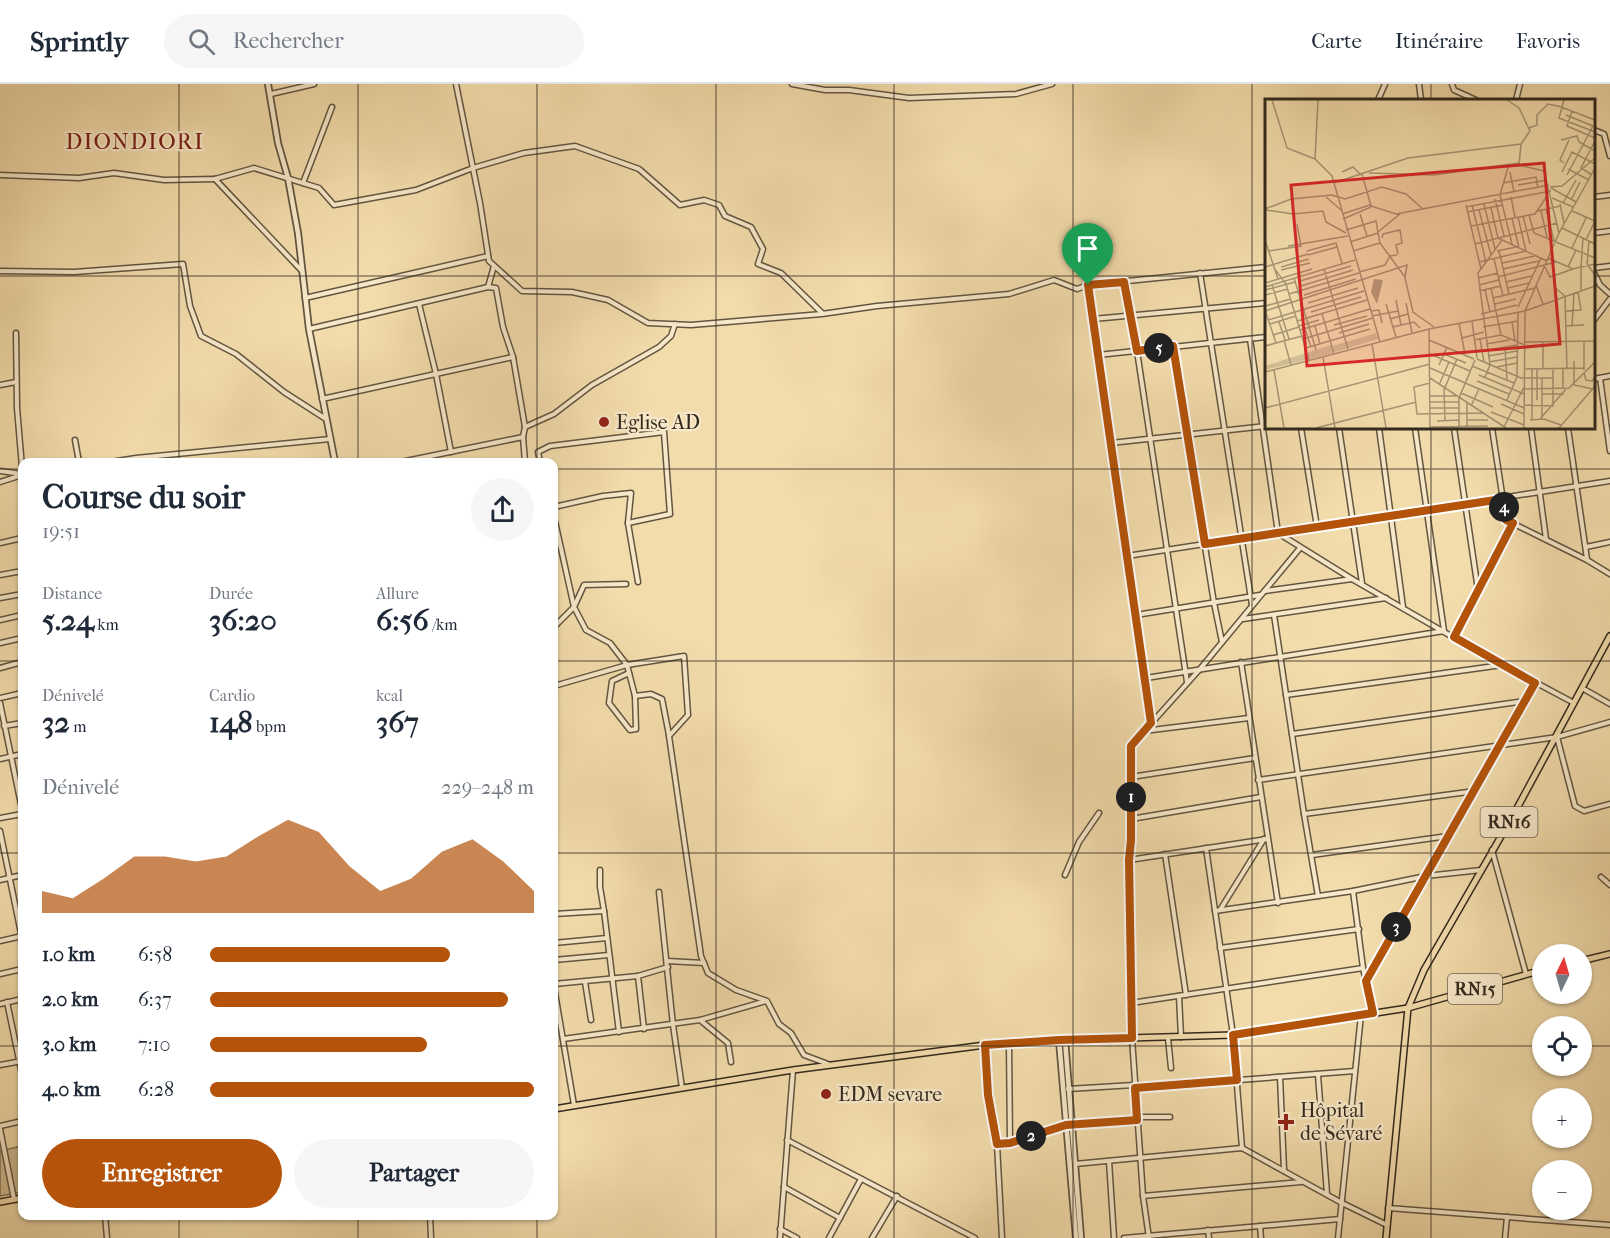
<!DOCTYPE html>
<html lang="fr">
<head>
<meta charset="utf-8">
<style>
	body { margin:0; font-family:"IM FELL French Canon",serif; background:#f6f6f7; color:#1f2937; height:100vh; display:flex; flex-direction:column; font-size:22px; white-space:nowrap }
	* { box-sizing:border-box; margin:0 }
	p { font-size:20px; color:#747a83 }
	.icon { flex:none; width:33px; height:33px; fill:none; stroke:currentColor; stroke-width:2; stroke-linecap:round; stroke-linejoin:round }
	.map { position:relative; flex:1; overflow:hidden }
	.sheet { position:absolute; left:18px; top:374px; width:540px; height:762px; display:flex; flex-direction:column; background:#fff; border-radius:12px; box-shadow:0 2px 4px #0004 }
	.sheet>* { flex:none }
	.needle { width:39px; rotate:5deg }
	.buttons { position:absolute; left:1532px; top:860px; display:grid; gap:12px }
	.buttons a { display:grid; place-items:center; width:60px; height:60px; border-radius:50%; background:#fff; box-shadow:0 2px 4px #0004; font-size:30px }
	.pin { position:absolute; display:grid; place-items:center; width:51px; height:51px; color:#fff; margin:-62px -26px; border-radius:50% 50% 50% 0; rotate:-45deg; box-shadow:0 0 6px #0007 }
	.pin .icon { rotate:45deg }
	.km { position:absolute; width:30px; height:30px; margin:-15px; border-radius:50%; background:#222; color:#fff; font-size:16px; line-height:30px; text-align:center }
	.round { display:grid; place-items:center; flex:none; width:63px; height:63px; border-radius:32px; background:#f6f6f7 }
	.summary { display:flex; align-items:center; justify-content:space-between; height:102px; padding:0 24px }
	h1 { font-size:33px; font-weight:700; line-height:45px }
	.figures { display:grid; grid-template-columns:repeat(3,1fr); gap:9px; height:102px; padding:6px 24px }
	.figures div { display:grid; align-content:center }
	.figures b { font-size:30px; font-weight:700 }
	.figures small { font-size:16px; font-weight:400 }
	.figures p { font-size:16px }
	.chart { height:168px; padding:12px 24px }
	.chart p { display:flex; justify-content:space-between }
	.chart svg { width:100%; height:108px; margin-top:6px; fill:#b45309; opacity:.7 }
	.cta { display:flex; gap:12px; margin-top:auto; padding:12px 24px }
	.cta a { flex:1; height:69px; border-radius:36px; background:#b45309; color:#fff; font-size:24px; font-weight:700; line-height:69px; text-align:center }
	.cta a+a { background:#f6f6f7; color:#1f2937 }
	ul { padding:0 24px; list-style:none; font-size:20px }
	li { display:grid; grid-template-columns:96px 72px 1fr; align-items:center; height:45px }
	li i { height:15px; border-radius:8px; background:#b45309 }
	header { display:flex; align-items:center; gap:36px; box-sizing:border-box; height:84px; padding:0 30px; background:#fff; border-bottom:2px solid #e0e1e3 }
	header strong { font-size:28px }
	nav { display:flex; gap:33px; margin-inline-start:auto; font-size:21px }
	.search { width:420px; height:54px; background:#f6f6f7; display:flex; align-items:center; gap:15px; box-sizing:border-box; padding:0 21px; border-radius:33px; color:#747a83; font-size:22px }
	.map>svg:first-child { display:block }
	.grass { fill:#d2be94; stroke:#827458; stroke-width:1.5 }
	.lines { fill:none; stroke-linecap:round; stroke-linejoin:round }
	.minor-casing { stroke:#625641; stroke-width:7 }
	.tertiary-casing { stroke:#625641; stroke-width:8 }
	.primary-casing { stroke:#32291d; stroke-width:8 }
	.minor { stroke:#f7e8c9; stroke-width:4 }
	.tertiary { stroke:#f7e8c9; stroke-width:4.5 }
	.primary { stroke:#f3dcac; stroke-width:5 }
	.route-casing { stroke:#fff; stroke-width:12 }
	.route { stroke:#b45309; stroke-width:8 }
	.grid { fill:none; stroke:#32291d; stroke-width:1.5; stroke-opacity:0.55 }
	.poi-dot { fill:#8f2418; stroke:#f7e8c9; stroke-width:2 }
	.labels { text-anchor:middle; stroke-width:4.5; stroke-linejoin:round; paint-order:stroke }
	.shield { fill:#f7e8c9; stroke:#6d6251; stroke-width:1.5 }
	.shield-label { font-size:18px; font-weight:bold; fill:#32291d }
	.poi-label { font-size:20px; fill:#32291d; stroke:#f7e8c9; text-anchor:start }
	.quarter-label { font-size:22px; letter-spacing:1.5px; fill:#7a1f14; stroke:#f7e8c9 }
	.inset-road { fill:none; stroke:#a69473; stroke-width:1.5 }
	.view { fill:#d62828; fill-opacity:0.15; stroke:#d62828; stroke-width:3 }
	.inset-edge { fill:none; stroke:#32291d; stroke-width:3 }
</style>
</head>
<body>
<header>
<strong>Sprintly</strong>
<div class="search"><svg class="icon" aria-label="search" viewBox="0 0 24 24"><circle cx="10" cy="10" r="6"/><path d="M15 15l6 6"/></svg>Rechercher</div>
<nav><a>Carte</a><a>Itinéraire</a><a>Favoris</a></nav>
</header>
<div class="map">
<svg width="1610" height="1154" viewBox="0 0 1610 1154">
	<rect width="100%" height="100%" fill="#f3dcac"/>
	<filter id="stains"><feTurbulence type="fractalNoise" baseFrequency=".00333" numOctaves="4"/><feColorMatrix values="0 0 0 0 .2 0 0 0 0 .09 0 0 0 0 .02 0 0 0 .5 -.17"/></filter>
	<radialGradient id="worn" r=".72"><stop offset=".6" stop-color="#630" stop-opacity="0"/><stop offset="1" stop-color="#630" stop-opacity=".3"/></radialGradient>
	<!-- grass -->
	<path class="grass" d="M22,1062v46l-22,4v-45z"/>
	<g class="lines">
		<defs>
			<g id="minor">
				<path d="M456,0l24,119 9,58 33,30 50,1 36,8 40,23 43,2 131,-11 55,-8 132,-12 45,-14 23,9 11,-4 178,-18"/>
				<path d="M792,0l33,6h24l60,8 107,-4 36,-10"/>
				<path d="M1419,0l2,16"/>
				<path d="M1452,0l2,6 22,10"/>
				<path d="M271,10l43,-10"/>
				<path d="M1378,16l7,-16"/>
				<path d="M1516,16l4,-16"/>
				<path d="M1594,46l10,4 6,22"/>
				<path d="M0,91l79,3 35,-5 50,7 51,-1 39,-11 65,20 15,17 82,-15 57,-22 51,-15 51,-7 64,23 41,36 24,-5 15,5 6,11 26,11 12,22 -5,15 23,9 41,40"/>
				<path d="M215,95l87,92"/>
				<path d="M303,99l29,-76"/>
				<path d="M1594,113l16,-2"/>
				<path d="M1594,149l16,-2"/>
				<path d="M1594,184l16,-2"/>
				<path d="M0,187l74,1 109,-8 7,42 11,30 35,18 48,38 42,27"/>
				<path d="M1200,189l52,332"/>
				<path d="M1594,189l6,12 10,9"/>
				<path d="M1124,198l13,69 50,331"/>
				<path d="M1088,201l63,438"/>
				<path d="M488,203l8,1 7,39 10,30"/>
				<path d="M305,214l183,-42"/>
				<path d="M419,220l17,70 15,78"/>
				<path d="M1093,235l173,-16"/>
				<path d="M1594,236l16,-21"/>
				<path d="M309,245l179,-42 6,-21"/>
				<path d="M16,249l1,75 5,59"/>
				<path d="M1250,255l28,194 74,46 132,76 90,48"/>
				<path d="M1173,262l41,257 8,39"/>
				<path d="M1098,271l168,-18"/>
				<path d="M1600,294l10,73"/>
				<path d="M1594,295l16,-3"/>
				<path d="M0,301l16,-3"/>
				<path d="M322,315l191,-42 12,70 -2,10"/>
				<path d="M525,343l29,-13 38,-29 67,-38 12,-11 4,-12"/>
				<path d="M1301,344l16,99"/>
				<path d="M1339,344l23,155"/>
				<path d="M1379,344l24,179"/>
				<path d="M1454,344l24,162"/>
				<path d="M1492,344l14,92 81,40 23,14"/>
				<path d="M1531,344l15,111"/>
				<path d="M1568,344l19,131"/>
				<path d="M75,356l4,22"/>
				<path d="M1111,359l155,-17"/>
				<path d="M111,378l25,-4 194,-19"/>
				<path d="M401,378l122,-25 2,25"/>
				<path d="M540,378l-2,-10 12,-6 114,-14 6,82 -42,9 10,59"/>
				<path d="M0,387l22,3"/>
				<path d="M0,398l22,-7"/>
				<path d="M554,423l49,-11 28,-3 -3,30"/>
				<path d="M554,433l20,90 12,23 24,13 17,22 8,31 16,-2 11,5 7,36"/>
				<path d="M0,459l22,-5"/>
				<path d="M1586,463l24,-5"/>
				<path d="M1127,472l483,-75"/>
				<path d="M0,491l22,-4"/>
				<path d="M1265,507l87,-12"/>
				<path d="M0,514l22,-4"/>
				<path d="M1136,531l124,-20"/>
				<path d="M1274,531l30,199 14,82"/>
				<path d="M1243,535l143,-21"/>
				<path d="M0,536l22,-5"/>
				<path d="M554,543l20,-20 10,-22 42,-1"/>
				<path d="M1454,553l59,-114"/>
				<path d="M0,559l22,-5"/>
				<path d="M1241,578l37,241"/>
				<path d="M0,584l22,-6"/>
				<path d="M629,589l-17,8 -3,22 21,27 6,-1 -1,-33"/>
				<path d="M1146,594l298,-47 -29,-203"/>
				<path d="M554,602l73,-21 57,-9 4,59 -19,21 32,220 7,17 28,17 31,11 12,23 12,9 13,22 24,9"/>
				<path d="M1582,604l28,16"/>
				<path d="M1286,611l216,-30"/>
				<path d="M0,614l22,-5"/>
				<path d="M0,619l22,106"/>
				<path d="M4,642l18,-3"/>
				<path d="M1144,647l105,-13"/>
				<path d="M1292,650l233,-33"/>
				<path d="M1557,653l18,69 9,5 26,-7"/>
				<path d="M0,675l22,-5"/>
				<path d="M1131,693l124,-19"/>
				<path d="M1258,696l299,-43 53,-15"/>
				<path d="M1304,730l171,-23"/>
				<path d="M0,734l22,-4"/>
				<path d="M1131,735l130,-22"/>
				<path d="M0,747l22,107"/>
				<path d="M1206,764l27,187 9,113"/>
				<path d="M1492,766l34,124"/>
				<path d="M1165,770l21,141"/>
				<path d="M1312,771l136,-19"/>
				<path d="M1129,776l138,-21"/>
				<path d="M600,786v17l4,24 15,121"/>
				<path d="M1065,791l14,-33 20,-29"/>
				<path d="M1601,793l9,8"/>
				<path d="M0,796l22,-5"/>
				<path d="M1353,807l10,77 10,45"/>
				<path d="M659,808l14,133 9,63"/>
				<path d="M1220,826l44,-71"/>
				<path d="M1215,827l138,-20 73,-15 55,-6"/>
				<path d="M554,830l50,-3"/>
				<path d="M0,857l22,-5"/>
				<path d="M554,859l53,-5"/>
				<path d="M1220,864l139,-19"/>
				<path d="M554,876l55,-5"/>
				<path d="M667,877l37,2"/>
				<path d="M0,890l22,-5"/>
				<path d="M638,892l6,53"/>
				<path d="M1366,897l169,-298"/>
				<path d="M585,898l6,38"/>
				<path d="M554,900l84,-8 30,-9"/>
				<path d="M554,903l20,118"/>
				<path d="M1179,912l2,41"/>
				<path d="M7,918l15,72"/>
				<path d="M1131,919l232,-35"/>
				<path d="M0,920l22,-5"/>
				<path d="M700,936l66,-19"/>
				<path d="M1168,954l3,30"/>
				<path d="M563,955l137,-19 28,23 3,19"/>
				<path d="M1009,959l1,100"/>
				<path d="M985,961l3,50 9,49 5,94"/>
				<path d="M0,981l22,-4"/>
				<path d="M1318,991l9,119"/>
				<path d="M1280,993l4,93"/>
				<path d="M1135,1004l220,-17"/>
				<path d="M1068,1005l66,-4"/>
				<path d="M1137,1033h33"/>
				<path d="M0,1042l22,-5"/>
				<path d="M0,1045l14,70"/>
				<path d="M787,1056l188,98"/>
				<path d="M997,1060l13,-1 57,-18 70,-5"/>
				<path d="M1109,1077l5,77"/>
				<path d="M1075,1080l167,-16 100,55 45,22"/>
				<path d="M784,1103l56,31"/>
				<path d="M1143,1112l158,-14"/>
				<path d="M1388,1124l222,17"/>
				<path d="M105,1131l2,23"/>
				<path d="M430,1131l1,23"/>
				<path d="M1260,1142l1,12"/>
				<path d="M780,1145l17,9"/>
				<path d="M1208,1146l1,8"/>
				<path d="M780,1154l13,-168"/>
				<path d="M829,1154l32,-59"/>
				<path d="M872,1154l25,-42"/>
				<path d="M1124,1154l216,-19"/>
				<path d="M1149,1154l-6,-42 -11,-158 -3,-178 2,-20v-94l69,-77 100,-121"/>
				<path d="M1338,1154l23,-223"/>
				<path d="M1505,1154l2,-21"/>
			</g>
			<g id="tertiary">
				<path d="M268,0l10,59 10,35 10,55 11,96 26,133"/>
				<path d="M1059,956l17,198"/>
				<path d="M1065,956l16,198"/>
			</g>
			<g id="primary">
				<path d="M1581,877l29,-7"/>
				<path d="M554,1025l239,-39 192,-25 74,-5 174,-5 175,-27 134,-38"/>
				<path d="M0,1118l22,-4"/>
				<path d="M1386,1154l22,-230 16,-38 91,-158 95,-176"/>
			</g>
		</defs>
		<!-- minor casing -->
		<use href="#minor" class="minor-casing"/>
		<!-- tertiary casing -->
		<use href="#tertiary" class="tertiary-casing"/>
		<!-- primary casing -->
		<use href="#primary" class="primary-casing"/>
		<!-- minor -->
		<use href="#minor" class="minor"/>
		<!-- tertiary -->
		<use href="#tertiary" class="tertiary"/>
		<!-- primary -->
		<use href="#primary" class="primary"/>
	</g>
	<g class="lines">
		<defs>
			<path id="route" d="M1124,198l13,69 36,-5 32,198 297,-45 4,21 7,3 -59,114 81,46 -169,298 7,32 -140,22 4,45 -102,8 2,32 -71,5 -56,18 -13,1 -9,-49 -3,-50 74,-5 73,-2 -3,-178 2,-20v-94l20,-23 -63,-438z"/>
		</defs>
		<!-- route casing -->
		<use href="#route" class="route-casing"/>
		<!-- route -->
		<use href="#route" class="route"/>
	</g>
	<!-- grid -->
	<path class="grid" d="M179,0v378M358,0v378M537,0v378M716,0v1154M894,0v1154M1073,0v1154M1252,0v1154M1431,0v16M0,192h1266M1594,192h16M1431,344v810M0,385h22M554,385h1056M0,577h22M554,577h1056M0,769h22M554,769h1056M0,962h22M554,962h988M1581,962h29M179,1131v23M358,1131v23M537,1131v23"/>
	<!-- markers -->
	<g class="poi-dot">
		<circle cx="604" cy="338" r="6"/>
		<circle cx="826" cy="1010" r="6"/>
		<path d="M1283 1029h6v6h6v6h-6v6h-6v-6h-6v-6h6z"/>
	</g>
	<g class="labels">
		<!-- shield labels -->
		<g class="shield">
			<rect x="1480.5" y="723" width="57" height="30" rx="4.5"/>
			<rect x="1448" y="890" width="54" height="30" rx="4.5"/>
		</g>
		<g class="shield-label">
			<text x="1509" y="744">RN16</text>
			<text x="1475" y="911">RN15</text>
		</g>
		<!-- poi labels -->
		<g class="poi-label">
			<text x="616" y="345">Eglise AD</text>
			<text x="838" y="1017">EDM sevare</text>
			<text x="1300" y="1033">Hôpital<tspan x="1300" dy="23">de Sévaré</tspan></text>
		</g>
		<!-- quarter labels -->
		<g class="quarter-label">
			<text x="135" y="65">DIONDIORI</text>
		</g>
	</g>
	<!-- overview -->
	<g transform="translate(1265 15)">
		<rect width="330" height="330" fill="#f3dcac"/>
		<path d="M111,234l2,6 -43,13 -2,-6zM66,246l3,8 -69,17v-4z" fill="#d2be94"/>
		<path d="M109,180l9,1 -6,24 -6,-12z" fill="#b19f7b"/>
		<path class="inset-road" d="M7,1l15,48 28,11 17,17 48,166M242,1l12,8 11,23 -9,13 -2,21 25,6 15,62M299,1l-5,18 36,14M296,8l34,13M307,12l-5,15 28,12M301,16l27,11M264,29l8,-3v-10l11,-11 14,3M296,41l16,-4 2,6 16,9M50,60l3,-59M299,64l-4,-3 9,-20M244,65l-9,31 12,49M303,70l21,11M77,73l11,-5 8,8M245,73l4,20M297,73l10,-20 23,12M104,74l65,2 85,-12M97,75l9,32 25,8 153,-29M302,76l26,-49M327,76l-11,-7 14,-27M69,84l74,-25 113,-14M238,84l33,-6 2,11M253,86l29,-5M285,88l12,-1 33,-28M286,89l25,14M61,98l15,13M246,98l4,20M287,99l21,9M230,100l9,37M306,101l9,-18M298,104l13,-23M219,105l11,45M295,105l4,19M201,106l15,64M207,106l14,57M201,108l85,-16M226,109l7,30 49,23M0,110l26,-10 41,-4 13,4 37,-12 24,7 17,15M281,110l8,32M1,111l27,4 30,-3 3,11 20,11M214,111l12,45M273,112l22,-5M276,112l6,26M307,112l23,10 -9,19M202,113l36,-7M77,115l28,-9M95,115l7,22M264,116l5,18 61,25M258,117l7,28M247,119l7,30M78,120l28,-12M206,127l64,-12 12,-18M297,129l33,16M81,131l30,-9 2,12M113,133l23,-19M117,139l1,-4 17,-4 2,13 -6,2 2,9M0,141l13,39M324,142l-2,23 8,11M85,143l28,-9 2,10 -27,8M115,144l25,34M210,145l82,-21M23,147l60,-10M307,149l14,-30M3,152l33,-5 -4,-22M42,152l29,-8 6,20M232,152l19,-4M234,152l10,43M43,156l29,-8M283,159l25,11 8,-2 2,-29M229,160l9,37M214,163l47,-11 -8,-34M237,164l33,-7M0,168l43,-13M16,168l28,-8M280,168l5,10 23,-8M303,168l8,-17M9,169l12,16 23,76M59,170l24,80M238,170l36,-8M16,171l29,-7M94,173l26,-7 5,-9 7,-1M233,178l58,-15M29,179l22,72M213,179l20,-5M35,182l51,-15M241,183l26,-6M0,184l47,-14M7,186l17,54M214,186l20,-5M271,186l7,19M36,187l52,-16M0,188l90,-27M289,188l11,9 2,73M226,189l10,47M243,189l21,-5M0,191l30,-8M220,191l5,22M316,191v-23l14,-3M214,192l22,-5M24,195l70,-21M0,196l23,-6M39,196l52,-16M228,199l42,-10M131,201l5,25M43,204l50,-15M141,204l6,30M121,205l10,33M230,205l21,-5M0,207l26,-7M253,208l23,-49M0,211l11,33M0,212l142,-46 -2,13 8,34 21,15M106,212l8,-1 3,13M300,212l16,-1 -3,-18M30,213l69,-21M46,213l50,-15M57,215l12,39M216,215l36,-9M107,217l26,-5M125,220l18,-5M3,221l27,-8M32,222l70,-21M207,222l5,37M14,223l6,18M247,223l3,19M194,224l6,31M5,225l26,-8M69,226l33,-9M34,227l20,-6M50,227l5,18M301,227l18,-1M307,227l2,-32M128,228l21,-5 6,6M218,228l35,-6M40,230l6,18M164,230l1,99M35,231l70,-21M74,234l30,-9M8,236l26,-8M197,239l22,-6M38,240l70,-21M215,240l4,23M19,241l7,25M164,241l45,19M209,241l27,-5 24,10M260,243l70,-1M107,245l14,84M221,245l23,-4M0,247l37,-10M240,248l2,34M41,249l64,-19M217,252l35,-6M165,255l40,17M179,255l22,9M223,257l29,-5M58,258l12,71M212,260l44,19h32M309,262v24l19,4M224,263l28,-5M174,266l8,-18M207,267l42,17M232,268l20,-4M165,269l94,40M260,270l59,-1M267,270v51M278,270v-27M9,271l10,58M319,271v-29M0,273l164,-43 96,-18 70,-25M319,274l2,7 6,1 3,-4M214,276l45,19M220,278l5,-12 -12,-92 24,-33M165,279l76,50M277,279v38M212,282l32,13M165,284l-16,4 3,27 66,-1M174,286l10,-23M259,290l45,-1 26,-26M298,290v-20M196,294l32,14M277,295h22M165,297h26M242,301l10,-23 1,-65M272,301v-31M165,303h29M202,304v24M236,305l23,10M259,306l29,1v-37M206,307l8,-17M0,309l165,-44M165,309h29M226,313l33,13M275,320l26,-30M202,321h21M265,321l14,-1 17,6M172,322l22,-1M180,322l-1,-31 13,-31M165,328l58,-1M239,328l20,-40M51,329l100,-26M194,329v-30l16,-38M259,329l1,-117 34,-78 36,-65M294,329l36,-42"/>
		<path class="view" d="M279,64l16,181 -253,22 -16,-181z"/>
		<rect width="330" height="330" class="inset-edge"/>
	</g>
	<rect width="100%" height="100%" filter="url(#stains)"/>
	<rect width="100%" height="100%" fill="url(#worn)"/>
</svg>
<div class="buttons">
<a><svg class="needle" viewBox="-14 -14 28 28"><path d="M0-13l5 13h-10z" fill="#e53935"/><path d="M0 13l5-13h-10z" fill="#747a83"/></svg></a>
<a><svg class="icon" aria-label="locate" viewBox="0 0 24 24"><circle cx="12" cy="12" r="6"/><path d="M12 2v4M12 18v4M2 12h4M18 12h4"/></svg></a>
<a>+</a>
<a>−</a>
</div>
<div class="pin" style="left:1088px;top:201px;background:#1e9e55"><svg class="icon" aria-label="arrive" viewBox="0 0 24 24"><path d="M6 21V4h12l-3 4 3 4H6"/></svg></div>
<b class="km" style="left:1131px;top:713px">1</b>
<b class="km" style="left:1031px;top:1052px">2</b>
<b class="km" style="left:1396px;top:843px">3</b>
<b class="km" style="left:1504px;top:423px">4</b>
<b class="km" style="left:1159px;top:264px">5</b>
<section class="sheet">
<div class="summary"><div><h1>Course du soir</h1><p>19:51</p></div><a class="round"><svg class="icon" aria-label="share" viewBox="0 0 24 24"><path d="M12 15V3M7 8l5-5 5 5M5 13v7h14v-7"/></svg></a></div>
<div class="figures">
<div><p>Distance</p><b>5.24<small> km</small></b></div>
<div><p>Durée</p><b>36:20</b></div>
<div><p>Allure</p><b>6:56<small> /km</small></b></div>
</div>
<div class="figures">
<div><p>Dénivelé</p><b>32<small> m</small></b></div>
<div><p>Cardio</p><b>148<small> bpm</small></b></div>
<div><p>kcal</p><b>367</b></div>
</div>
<div class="chart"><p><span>Dénivelé</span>229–248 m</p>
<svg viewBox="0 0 160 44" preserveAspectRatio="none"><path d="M0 44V35L10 38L20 30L30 21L40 21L50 23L60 21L70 13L80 6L90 11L100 25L110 35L120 30L130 19L140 14L150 23L160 35V44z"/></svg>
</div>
<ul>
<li><b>1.0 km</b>6:58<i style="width:74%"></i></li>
<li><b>2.0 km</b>6:37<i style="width:92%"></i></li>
<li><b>3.0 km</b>7:10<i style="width:67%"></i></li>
<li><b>4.0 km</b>6:28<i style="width:100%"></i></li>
</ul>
<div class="cta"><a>Enregistrer</a><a>Partager</a></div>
</section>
</div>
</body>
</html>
